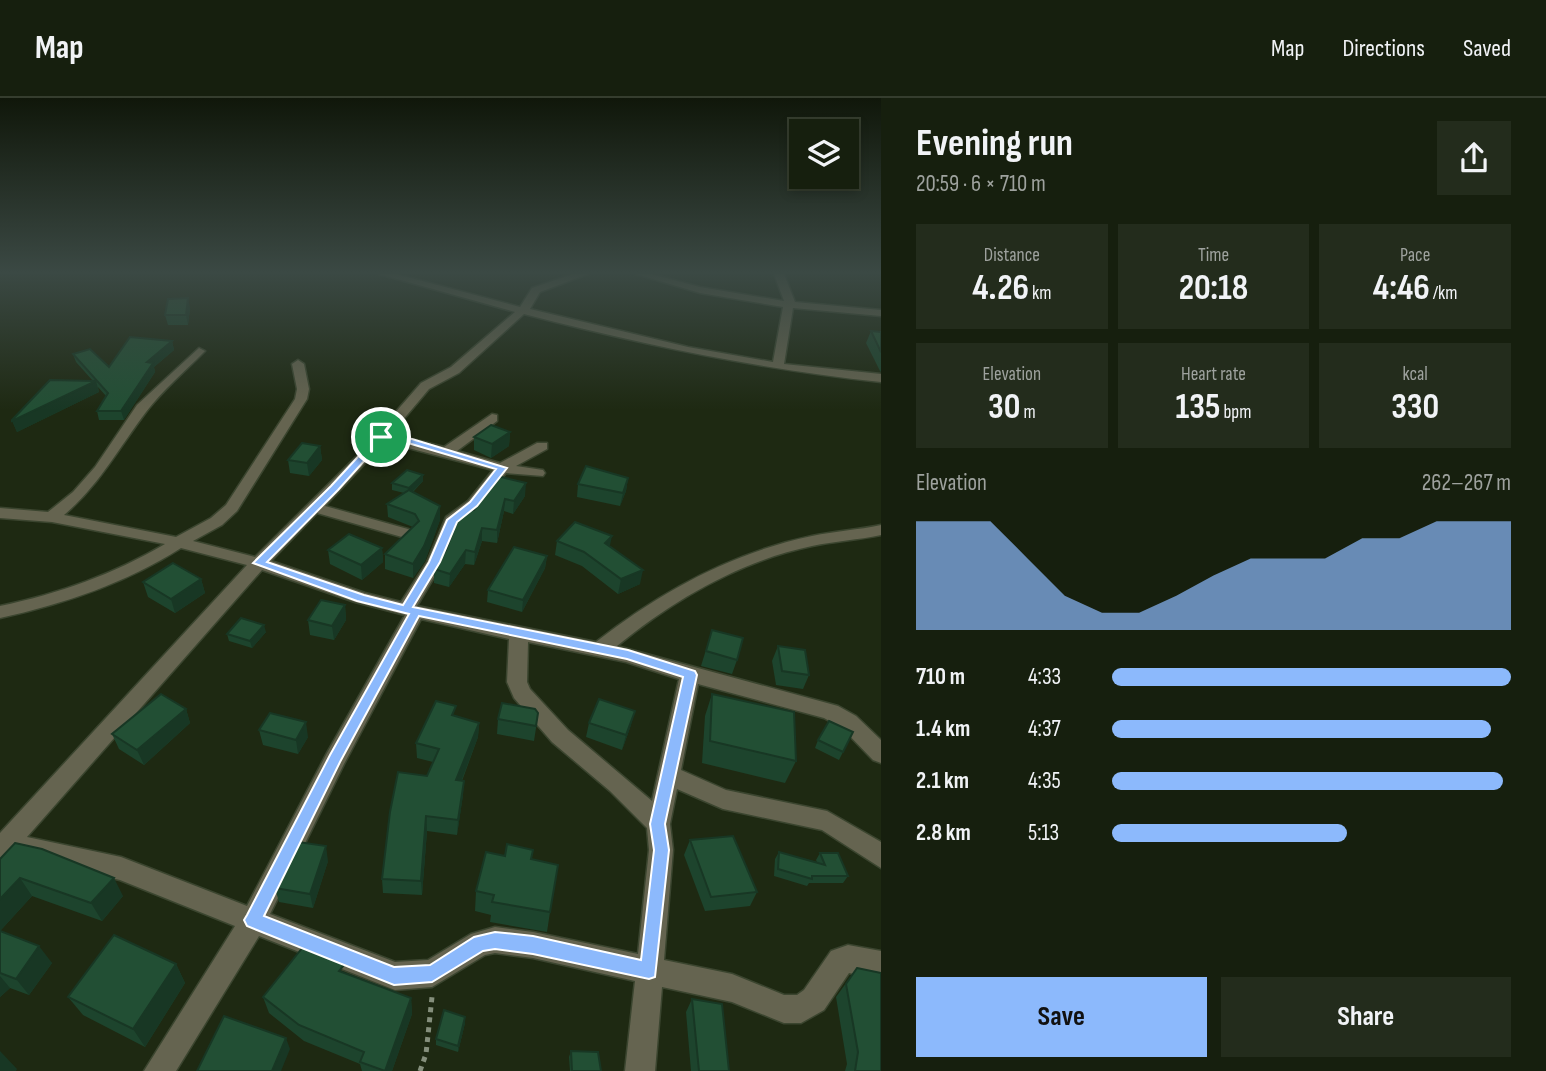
<!DOCTYPE html>
<html lang="en">
<head>
<meta charset="utf-8">
<style>
	body { margin:0; font-family:"Sofia Sans Condensed",sans-serif; background:#232c1c; color:#f1f3f6; height:100vh; display:flex; flex-direction:column; font-size:26px; white-space:nowrap }
	* { box-sizing:border-box; margin:0 }
	p { font-size:23px; color:#9ea29e }
	.icon { flex:none; width:38px; height:38px; fill:none; stroke:currentColor; stroke-width:2; stroke-linecap:round; stroke-linejoin:round }
	.map { position:relative; flex:1; overflow:hidden }
	.details { display:flex; flex-direction:column; background:#161f0e; width:665px }
	.details>* { flex:none }
	.fabs { position:absolute; left:789px; top:21px; display:grid; gap:14px }
	.fabs a { display:grid; place-items:center; width:70px; height:70px; border-radius:0px; background:#161f0e; box-shadow:0 4px 10px #0003,0 0 0 2px #353d2e; font-size:35px }
	.pin { position:absolute; display:grid; place-items:center; width:60px; height:60px; color:#fff; margin:-30px; border:4px solid #fff; border-radius:50%; box-shadow:0 2px 7px #0007 }
	.round { display:grid; place-items:center; flex:none; width:74px; height:74px; border-radius:0px; background:#232c1c }
	.head { display:flex; align-items:center; justify-content:space-between; height:119px; padding:0 35px }
	h1 { font-size:38px; font-weight:700; line-height:52px }
	.metrics { display:grid; grid-template-columns:repeat(3,1fr); gap:10px; height:119px; padding:7px 35px }
	.metrics div { display:grid; align-content:center; border-radius:0px; background:#232c1c; text-align:center }
	.metrics b { font-size:35px; font-weight:700 }
	.metrics small { font-size:19px; font-weight:400 }
	.metrics p { font-size:19px }
	.chart { height:196px; padding:14px 35px }
	.chart p { display:flex; justify-content:space-between }
	.chart svg { width:100%; height:126px; margin-top:7px; fill:#8cb9fc; opacity:.7 }
	.cta { display:flex; gap:14px; margin-top:auto; padding:14px 35px }
	.cta a { flex:1; height:80px; border-radius:0px; background:#8cb9fc; color:#111; font-size:28px; font-weight:700; line-height:80px; text-align:center }
	.cta a+a { background:#232c1c; color:#f1f3f6 }
	ul { padding:0 35px; list-style:none; font-size:23px }
	li { display:grid; grid-template-columns:112px 84px 1fr; align-items:center; height:52px }
	li i { height:18px; border-radius:9px; background:#8cb9fc }
	header { display:flex; align-items:center; gap:42px; box-sizing:border-box; height:98px; padding:0 35px; background:#161f0e; border-bottom:2px solid #353d2e }
	header strong { font-size:33px }
	nav { display:flex; gap:38px; margin-inline-start:auto; font-size:24px }
	main { display:flex; flex:1; min-height:0 }
	.map>svg:first-child { display:block }
	.lines { fill:none; stroke-linecap:round; stroke-linejoin:round }
	.minor-casing { stroke:#3b452f; stroke-width:3 }
	.path { stroke:#858f7c; stroke-width:5; stroke-dasharray:5 5; stroke-linecap:butt }
	.minor { fill:#656450; fill-rule:evenodd }
	.wall { fill:#1d442d }
	.shaded-wall { fill:#183724 }
	.building { fill:#224f34; stroke:#183724; stroke-width:2 }
	.route { fill:#8cb9fc; stroke:#fff; stroke-width:2; fill-rule:evenodd }
</style>
</head>
<body>
<header>
<strong>Map</strong>
<nav><a>Map</a><a>Directions</a><a>Saved</a></nav>
</header>
<main>
<div class="map">
<svg width="881" height="973" viewBox="0 0 881 973">
	<rect width="100%" height="100%" fill="#1e2912"/>
	<g class="lines">
		<defs>
			<path id="minor" d="M379,176h17l124,33 12,-19 41,-14h15l-48,18 -10,17 158,38 85,15 10,-55 -83,-14 -64,-19h15l49,13 84,14 -10,-27h10l11,28 86,8v6l-88,-8 -9,56 97,10v8c-121,-13 -238,-37 -357,-68l-65,59 -30,16 -38,45 53,13 48,-33 5,1v6l-40,30 43,12 37,-20h10v6l-31,17 27,4 2,3 -2,3 -37,-3 -28,34 -19,15 -16,40 -26,44 179,36c64,-50 135,-89 216,-106 23,-5 46,-6 69,-11v10c-23,5 -46,6 -69,11 -72,15 -139,54 -195,100l221,60 18,10 25,24v23l-8,-3 -31,-32 -18,-10 -126,-34 -17,86 45,20 101,21 54,31v26l-59,-38 -99,-21 -46,-20 -7,35 3,26 -9,110 68,14 52,21h13l7,-5 27,-39 17,-6 33,6v28l-32,-6 -25,37 -23,13h-17l-52,-21 -70,-15 -7,84h-30l10,-90 -102,-23 -38,-5 -10,2 -53,32 -37,3 -136,-54 -83,135h-32l91,-145 -115,-46 -109,-25 -11,6v-28l247,-268 -66,-17c-55,35 -117,56 -181,70v-12c58,-12 114,-32 165,-62l-113,-22 -52,-4v-10l48,4 25,-20 22,-25 42,-62 62,-57 6,3 -2,2c-19,19 -41,38 -57,59 -28,37 -46,72 -82,103l112,22 35,-19 15,-13 69,-106 2,-10 -5,-25 6,-4 6,4 5,25 -2,10 -70,112 -15,14 -29,16 62,16 104,-103 62,-71 30,-16 64,-55zM385,344l108,28 -25,31 -22,16 -19,45 -26,40 -36,-9 -94,-32 46,-48 92,26 6,-2 2,-3 -2,-3 -90,-25zM262,472l93,32 50,13 -78,138 -80,153 -126,-49 -94,-20zM421,521l88,20 -2,43 7,16 38,44 58,49 37,37 2,22 -11,104 -105,-22 -38,-5 -24,7 -43,26 -33,2 -125,-48 74,-150zM528,544l98,20 53,17 -27,122 -84,-71 -38,-41 -3,-7z"/>
		</defs>
		<!-- minor casing -->
		<use href="#minor" class="minor-casing"/>
		<!-- path -->
		<path class="path" d="M420,973l6,-17 6,-57"/>
		<!-- minor -->
		<use href="#minor" class="minor"/>
	</g>
	<!-- wall -->
	<g class="wall">
		<path d="M190,210l-2,17h-20l-3,-10z"/>
		<path d="M871,233l10,1v40l-1,-1 -14,-28z"/>
		<path d="M172,243l2,9 -20,17 1,5 -31,48h-25l-2,-9 9,-15 -8,-9 1,5 -82,40 -5,-12 81,-39 -17,-19 -3,-8 36,13z"/>
		<path d="M510,334l-1,14 -18,12 -17,-8v-13z"/>
		<path d="M320,348l2,14 -13,16 -19,-3 -2,-13z"/>
		<path d="M423,377v6l-10,11 27,28 -15,41 -12,17 -28,-9v-15l28,-27 -25,-10 -1,-13 17,-11 -12,-3v-7z"/>
		<path d="M497,378l28,20 -12,18 -9,-3 -7,32 -15,-2 -8,24 -9,-1 -16,23 -15,-4v-14z"/>
		<path d="M628,380l-2,13 -6,15 -43,-9 1,-13z"/>
		<path d="M557,443l53,5 30,38 -22,10 -36,-28 -27,-11z"/>
		<path d="M382,450l1,14 -21,18 -32,-16 -2,-14z"/>
		<path d="M547,458l-2,12 -23,44 -35,-10 1,-12z"/>
		<path d="M201,481l4,14 -30,20 -27,-16 -5,-15z"/>
		<path d="M345,507l1,15 -12,20 -24,-5 -2,-15z"/>
		<path d="M712,532l25,30 -5,14 -31,-8z"/>
		<path d="M266,534l-14,16 -23,-7 -2,-7z"/>
		<path d="M778,548l31,29 -6,14 -27,-4 -4,-24z"/>
		<path d="M712,596l84,67 -11,22 -83,-20 3,-47z"/>
		<path d="M186,611l4,14 -46,42 -25,-16 -7,-15z"/>
		<path d="M535,611l1,19 -2,13 -37,-7 1,-15z"/>
		<path d="M455,618l24,7 -1,14 -16,44 1,14 -6,40 -30,-4 -5,64 -39,-2 -1,-14 51,-117 -16,-4 -1,-15z"/>
		<path d="M589,625l42,2 -9,25 -36,-13z"/>
		<path d="M259,632l49,7 -10,17 -35,-9z"/>
		<path d="M853,634l-14,28 -24,-12 3,-8z"/>
		<path d="M690,742l67,52 -7,14 -45,5 -21,-56z"/>
		<path d="M779,754l38,10 -1,-2 4,-7 28,23 -5,7h-34l-2,3 -33,-10 1,-17z"/>
		<path d="M505,758l27,3 18,53 -3,20 -57,-10 1,-7 -16,-4 1,-20z"/>
		<path d="M0,761l123,37 -21,25 -70,-25 -32,35 52,32 -23,32 -19,-7 -10,9z"/>
		<path d="M328,763l-15,47 -34,-6 -4,-14z"/>
		<path d="M176,866l9,19 -40,64 -62,-32 -15,-18z"/>
		<path d="M857,870l24,103h-36l2,-7 -11,-67z"/>
		<path d="M345,875l66,25 1,16 -20,57h-30l-2,-7 -56,-23 -35,-28 -6,-16z"/>
		<path d="M692,901l37,72h-38l-5,-59z"/>
		<path d="M465,919v6l-7,29 -22,-7v-6z"/>
		<path d="M571,953l30,20h-31l-1,-14z"/>
	</g>
	<!-- shaded-wall -->
	<g class="shaded-wall">
		<path d="M188,200l2,10 -2,17 -2,-10z"/>
		<path d="M172,243l2,9 -20,17 1,5 -31,48 -3,-9 26,-49z"/>
		<path d="M96,283l3,11 -82,40 -5,-11z"/>
		<path d="M510,334l-1,14 -18,12 1,-14z"/>
		<path d="M320,348l2,14 -13,16 -2,-13z"/>
		<path d="M423,377v6l-14,14v-7z"/>
		<path d="M628,380l-2,13 -6,15 3,-13z"/>
		<path d="M526,385l-1,13 -12,18 1,-13z"/>
		<path d="M505,401l-1,12 -7,32v-13z"/>
		<path d="M440,408v14l-15,41 -12,17v-14z"/>
		<path d="M482,430v13l-8,24 1,-13z"/>
		<path d="M612,438l-3,14 -4,-7z"/>
		<path d="M382,450l1,14 -21,18 -1,-15z"/>
		<path d="M466,452l-1,14 -16,23 1,-13z"/>
		<path d="M547,458l-2,12 -23,44 1,-12z"/>
		<path d="M643,472l-3,14 -22,10 3,-15z"/>
		<path d="M201,481l4,14 -30,20 -4,-14z"/>
		<path d="M345,507l1,15 -12,20 -2,-14z"/>
		<path d="M264,527l2,7 -14,16 -2,-7z"/>
		<path d="M186,611l4,14 -46,42 -7,-15z"/>
		<path d="M635,613l-4,14 -9,25 4,-15z"/>
		<path d="M306,624l2,15 -10,17 -2,-14z"/>
		<path d="M479,625l-1,14 -22,58v-15z"/>
		<path d="M464,683l-1,14 -6,40 1,-15z"/>
		<path d="M426,718l1,15 -5,64 -1,-14z"/>
		<path d="M326,748l2,15 -15,47 -3,-14z"/>
		<path d="M20,780l12,18 -32,35v-32z"/>
		<path d="M114,780l9,18 -21,25 -11,-18z"/>
		<path d="M39,848l13,17 -23,32 -13,-16z"/>
		<path d="M176,866l9,19 -40,64 -12,-18z"/>
		<path d="M0,878l10,12 -10,9z"/>
		<path d="M411,900l1,16 -20,57h-7z"/>
		<path d="M465,919v6l-7,29v-6z"/>
		<path d="M286,940l4,11 -9,22h-9z"/>
		<path d="M0,953l17,18 -1,2h-16z"/>
	</g>
	<!-- building -->
	<g class="building">
		<path d="M188,200l-2,17h-21l3,-16z"/>
		<path d="M871,233l10,1v20z"/>
		<path d="M130,239l42,4 -25,21 6,1 -32,48h-24l11,-18 -35,-39 17,-5 19,18z"/>
		<path d="M50,282l46,1 -84,40v-1z"/>
		<path d="M491,327l19,7 -18,12 -18,-7z"/>
		<path d="M302,345l18,3 -13,17 -19,-3z"/>
		<path d="M586,368l42,12 -5,15 -45,-9z"/>
		<path d="M407,372l16,5 -14,13 -17,-5z"/>
		<path d="M497,378l29,7 -12,18 -9,-2 -8,31 -15,-2 -7,24 -9,-2 -16,24 -16,-5 12,-19 15,-39 13,-1z"/>
		<path d="M409,392l31,16 -16,40 -11,18 -28,-10 34,-33 -4,-7 -28,-10z"/>
		<path d="M575,424l37,14 -7,7 38,27 -22,9 -37,-27 -27,-11z"/>
		<path d="M349,436l33,14 -21,17 -33,-15z"/>
		<path d="M514,449l33,9 -24,44 -35,-10z"/>
		<path d="M173,465l28,16 -30,20 -28,-17z"/>
		<path d="M321,502l24,5 -13,21 -24,-6z"/>
		<path d="M241,520l23,7 -14,16 -23,-7z"/>
		<path d="M712,532l31,8 -6,22 -31,-9z"/>
		<path d="M778,548l27,4 4,25 -27,-4z"/>
		<path d="M161,596l25,15 -49,41 -25,-16z"/>
		<path d="M712,596l82,18 2,49 -86,-20z"/>
		<path d="M599,601l36,12 -9,24 -37,-12z"/>
		<path d="M436,603l20,5 -4,9 27,8 -23,57 8,1 -6,39 -32,-4 -5,65 -39,-2 8,-67 8,-40 29,4 12,-27 -23,-6z"/>
		<path d="M502,605l33,6 3,4 -2,13 -38,-7z"/>
		<path d="M270,615l36,9 -10,18 -37,-10z"/>
		<path d="M829,623l24,11 -10,20 -25,-12z"/>
		<path d="M733,738l24,56 -46,5 -21,-57z"/>
		<path d="M298,744l28,4 -16,48 -35,-6z"/>
		<path d="M15,745l27,6 72,29 -23,25 -71,-25 -20,21v-40z"/>
		<path d="M507,746l26,6 -2,9 27,6 -8,47 -58,-10 2,-7 -18,-4 10,-39 19,4z"/>
		<path d="M779,754l46,13 -5,-12h18l10,23h-36v3l-34,-10z"/>
		<path d="M0,833l39,15 -23,33 -16,-6z"/>
		<path d="M114,837l62,29 -43,65 -65,-32z"/>
		<path d="M307,844l37,23 -5,6 72,27 -26,73 -25,-9 4,-10 -65,-27 -36,-28z"/>
		<path d="M857,870l24,5v98h-26l3,-19 -12,-68z"/>
		<path d="M692,901l30,5 7,67h-30z"/>
		<path d="M444,912l21,7 -7,29 -22,-7z"/>
		<path d="M224,918l62,22 -14,33h-75z"/>
		<path d="M571,953l27,1 3,19h-29z"/>
	</g>
	<!-- sky -->
	<linearGradient id="sky" x2="0" y2="1"><stop stop-color="#10170a"/><stop offset="0.56" stop-color="#3b4944"/><stop offset="1" stop-color="#3b4944" stop-opacity="0"/></linearGradient>
	<rect width="881" height="312" fill="url(#sky)"/>
	<!-- route -->
	<path class="route" d="M378,337l34,4 95,29 -30,38 -20,16 -17,40 -27,45 215,43 67,21 2,4 -32,149 4,26 -14,127 -6,2 -116,-25 -38,-5 -12,2 -51,31 -38,3 -147,-59 -3,-6 3,-5 83,-160 79,-141 -52,-13 -104,-38 78,-77zM383,342l25,3 88,26 -26,33 -23,18 -18,42 -26,43 -39,-10 -97,-33 71,-72zM419,518l208,43 56,18 -33,147 4,26 -13,110 -108,-24 -38,-4 -21,5 -44,28 -36,2 -130,-51 76,-154z"/>
</svg>
<div class="fabs">
<a><svg class="icon" aria-label="layers" viewBox="0 0 24 24"><path d="M12 4l9 5-9 5-9-5zM3 14l9 5 9-5"/></svg></a>
</div>
<div class="pin" style="left:381px;top:339px;background:#1e9e55"><svg class="icon" aria-label="arrive" viewBox="0 0 24 24"><path d="M6 21V4h12l-3 4 3 4H6"/></svg></div>
</div>
<section class="details">
<div class="head"><div><h1>Evening run</h1><p>20:59 · 6 × 710 m</p></div><a class="round"><svg class="icon" aria-label="share" viewBox="0 0 24 24"><path d="M12 15V3M7 8l5-5 5 5M5 13v7h14v-7"/></svg></a></div>
<div class="metrics">
<div><p>Distance</p><b>4.26<small> km</small></b></div>
<div><p>Time</p><b>20:18</b></div>
<div><p>Pace</p><b>4:46<small> /km</small></b></div>
</div>
<div class="metrics">
<div><p>Elevation</p><b>30<small> m</small></b></div>
<div><p>Heart rate</p><b>135<small> bpm</small></b></div>
<div><p>kcal</p><b>330</b></div>
</div>
<div class="chart"><p><span>Elevation</span>262–267 m</p>
<svg viewBox="0 0 160 44" preserveAspectRatio="none"><path d="M0 44V6L10 6L20 6L30 19L40 32L50 38L60 38L70 32L80 25L90 19L100 19L110 19L120 12L130 12L140 6L150 6L160 6V44z"/></svg>
</div>
<ul>
<li><b>710 m</b>4:33<i style="width:100%"></i></li>
<li><b>1.4 km</b>4:37<i style="width:95%"></i></li>
<li><b>2.1 km</b>4:35<i style="width:98%"></i></li>
<li><b>2.8 km</b>5:13<i style="width:59%"></i></li>
</ul>
<div class="cta"><a>Save</a><a>Share</a></div>
</section>
</main>
</body>
</html>
